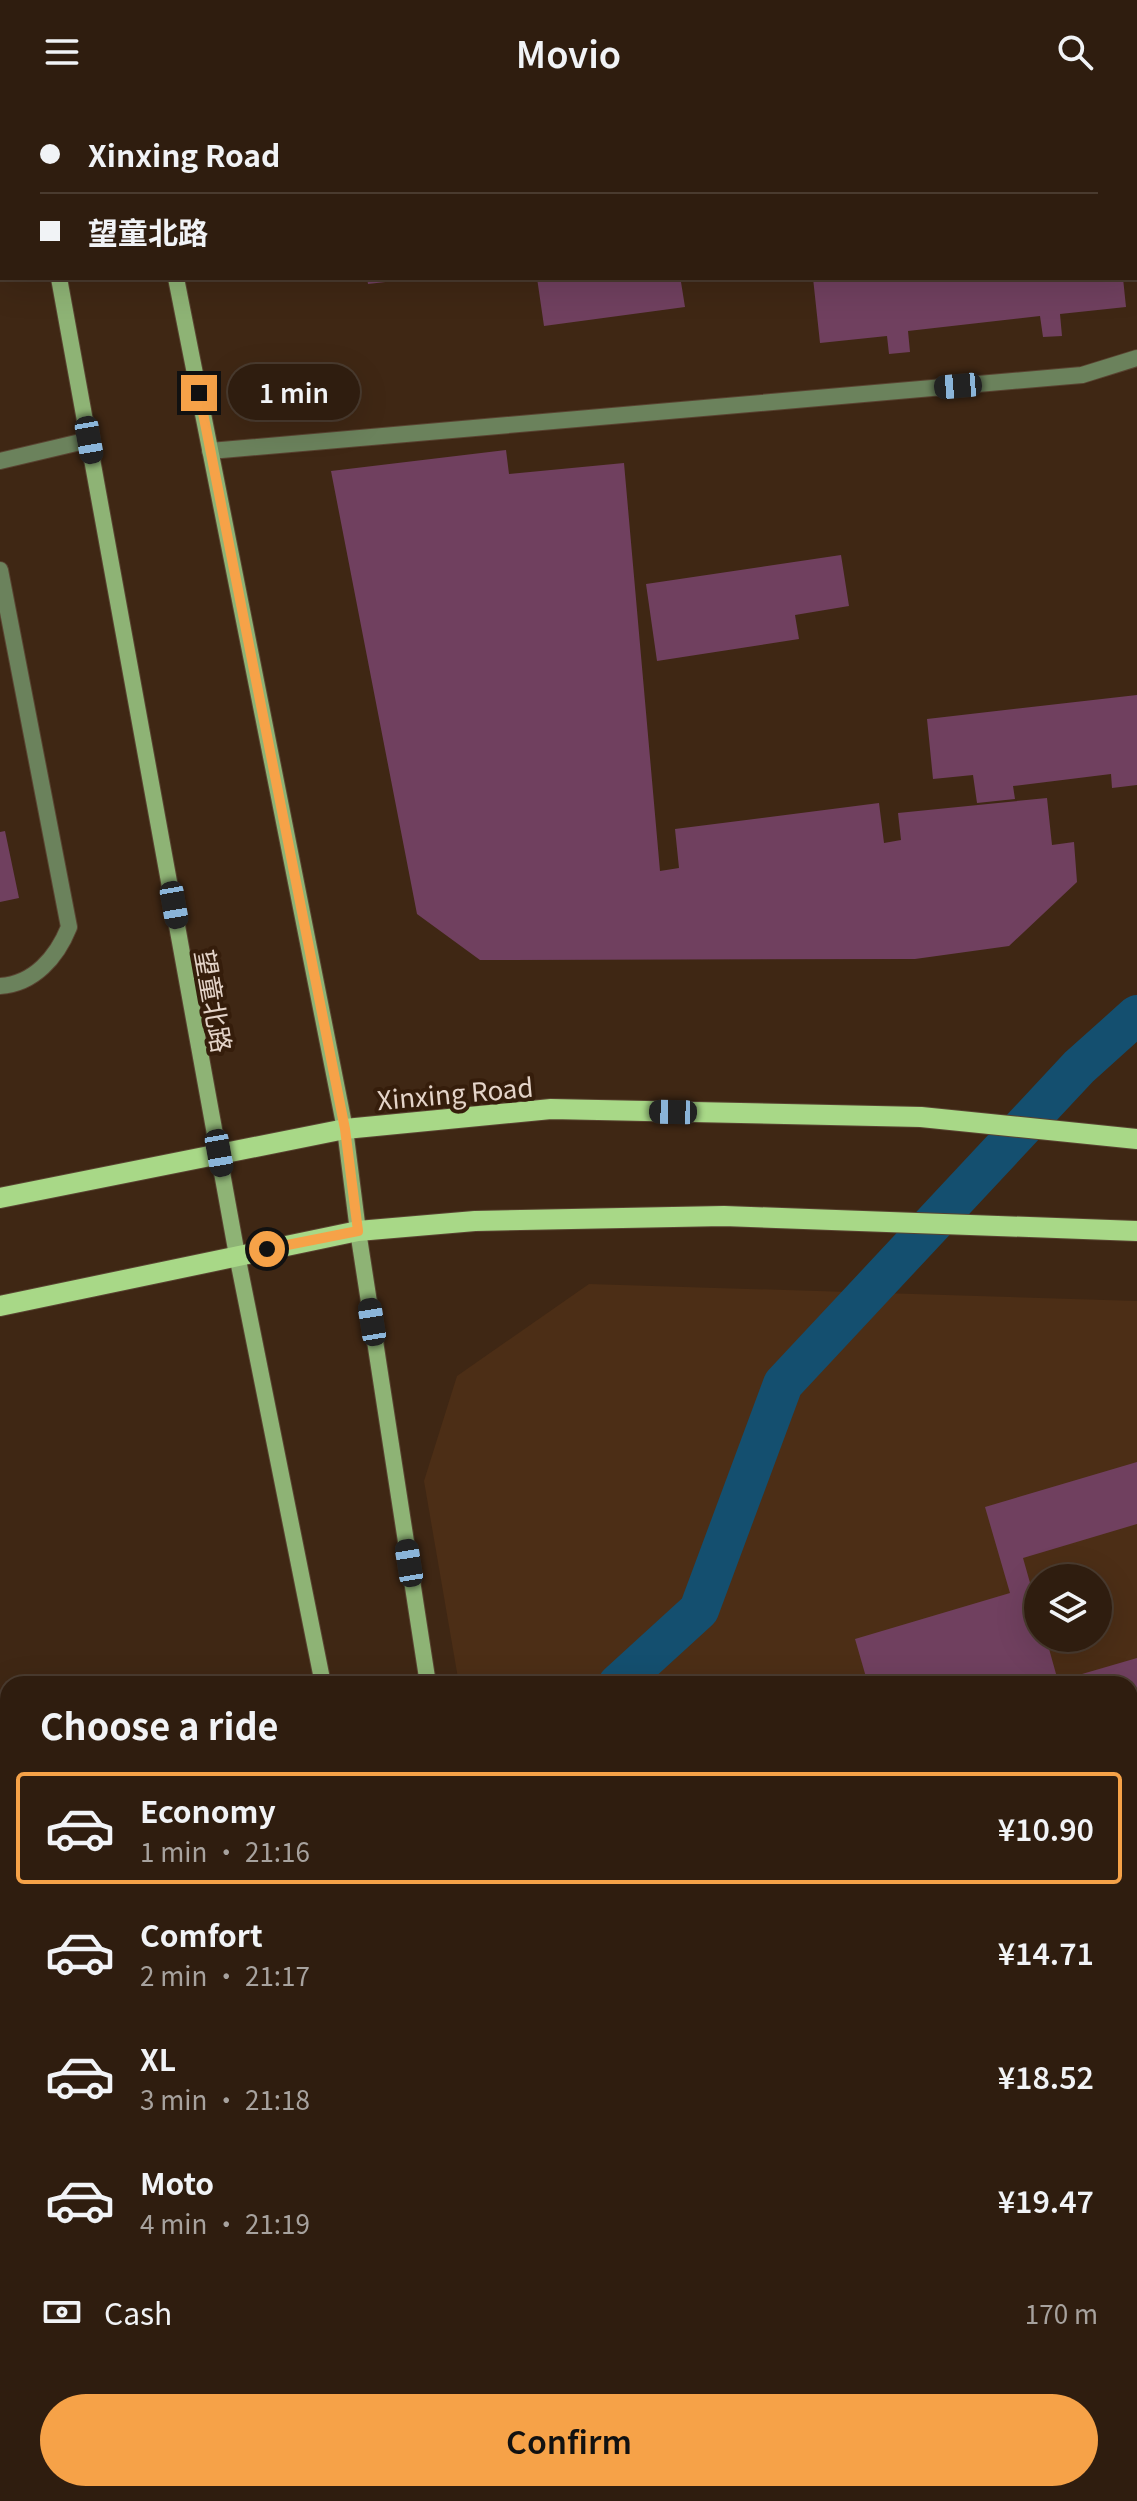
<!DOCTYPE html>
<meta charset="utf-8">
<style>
:root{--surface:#2f1d0f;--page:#372618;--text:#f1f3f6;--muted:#a7a29e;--line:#4a3b2f;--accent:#f6a248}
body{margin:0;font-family:Georgia,"Noto Sans SC",serif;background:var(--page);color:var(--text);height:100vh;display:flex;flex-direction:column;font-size:30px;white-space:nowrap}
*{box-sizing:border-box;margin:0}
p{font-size:26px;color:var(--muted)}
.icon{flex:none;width:44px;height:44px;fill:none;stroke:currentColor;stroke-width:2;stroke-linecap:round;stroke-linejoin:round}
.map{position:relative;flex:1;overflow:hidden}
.side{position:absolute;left:0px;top:1572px;width:1138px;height:826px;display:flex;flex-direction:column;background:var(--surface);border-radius:24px 24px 0 0;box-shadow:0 8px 32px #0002,0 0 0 2px var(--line)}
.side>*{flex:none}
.guide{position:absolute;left:0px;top:0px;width:1138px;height:176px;box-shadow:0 8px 32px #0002,0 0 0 2px var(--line);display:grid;align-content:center;height:176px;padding:0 40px;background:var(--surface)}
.tools{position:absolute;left:1024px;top:1460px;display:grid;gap:16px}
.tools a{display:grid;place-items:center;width:88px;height:88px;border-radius:50%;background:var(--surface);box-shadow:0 8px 32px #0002,0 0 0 2px var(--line);font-size:40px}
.end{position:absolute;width:36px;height:36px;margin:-18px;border:10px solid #f6a248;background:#111;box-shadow:0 0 0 4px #111}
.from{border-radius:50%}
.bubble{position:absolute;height:56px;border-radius:28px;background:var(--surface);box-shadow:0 8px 32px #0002,0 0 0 2px var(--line);font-size:26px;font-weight:600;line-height:56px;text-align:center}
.car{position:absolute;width:24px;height:48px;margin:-24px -12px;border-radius:10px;box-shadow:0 0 6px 2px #0007;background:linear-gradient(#222 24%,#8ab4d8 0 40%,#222 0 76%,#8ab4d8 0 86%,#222 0)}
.guide b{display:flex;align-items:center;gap:28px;height:76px;font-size:30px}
.guide b+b{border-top:2px solid var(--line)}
.guide i{width:20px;height:20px;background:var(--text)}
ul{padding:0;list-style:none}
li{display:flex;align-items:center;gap:24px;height:112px;margin:0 16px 12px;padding:0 24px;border:4px solid transparent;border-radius:8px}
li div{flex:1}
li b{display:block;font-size:30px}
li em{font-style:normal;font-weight:600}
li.current{border-color:var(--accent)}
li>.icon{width:72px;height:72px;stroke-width:1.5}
h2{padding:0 40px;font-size:36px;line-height:96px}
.pay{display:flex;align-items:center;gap:20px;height:88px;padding:0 40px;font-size:30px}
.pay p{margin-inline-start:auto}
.action{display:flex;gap:16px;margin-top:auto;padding:16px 40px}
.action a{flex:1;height:92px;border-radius:48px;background:var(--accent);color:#111;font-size:32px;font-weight:600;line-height:92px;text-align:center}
header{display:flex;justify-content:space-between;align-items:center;height:104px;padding:0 40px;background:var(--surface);font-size:36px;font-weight:600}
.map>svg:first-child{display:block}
.built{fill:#4c2e16;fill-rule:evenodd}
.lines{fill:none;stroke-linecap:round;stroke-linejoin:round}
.canal{stroke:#144f6f;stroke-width:40}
.building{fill:#70405f}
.service-casing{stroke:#594331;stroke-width:18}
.minor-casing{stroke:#594331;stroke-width:18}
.secondary-casing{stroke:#594331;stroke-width:18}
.primary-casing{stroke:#594331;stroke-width:22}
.path{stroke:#8f7b6c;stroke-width:5;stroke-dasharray:6 6;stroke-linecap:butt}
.service{stroke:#6b825c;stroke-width:16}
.minor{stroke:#6b825c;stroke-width:16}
.secondary{stroke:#8eb375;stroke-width:16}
.primary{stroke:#a8d887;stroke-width:20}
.route{stroke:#f6a248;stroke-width:10}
.labels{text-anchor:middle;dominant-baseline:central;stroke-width:8;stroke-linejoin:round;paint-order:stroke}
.street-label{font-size:26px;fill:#e4d4c9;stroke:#351d0b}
</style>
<header><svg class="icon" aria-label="menu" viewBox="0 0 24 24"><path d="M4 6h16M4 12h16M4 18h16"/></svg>Movio<svg class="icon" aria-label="search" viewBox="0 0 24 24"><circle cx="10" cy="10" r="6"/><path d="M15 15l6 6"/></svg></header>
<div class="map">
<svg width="1137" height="2397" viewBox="0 0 1137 2397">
<rect width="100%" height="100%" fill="#3f2714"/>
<path class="built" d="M589 1180 1137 1197V2397H668L660 2390H1130V1580H459L424 1377 457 1272ZM1038 1474H1098V1534H1038Z"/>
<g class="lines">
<path class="canal" d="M618 1580 699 1506 783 1280 1079 963 1137 911
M0 2337 8 2328"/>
</g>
<path class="building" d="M367 174H403V176L368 180Z
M537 174H697L698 176 681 178 685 203 544 222Z
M813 174H1123L1126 203 1060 210 1062 232 1043 233 1040 212 908 227 910 248 889 250 887 232 820 239Z
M506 346 509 370 624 359 660 767 679 764 675 725 879 699 884 739 901 736 898 709 1047 694 1052 741 1074 738 1077 778 1009 842 915 855 480 856 417 810 331 367Z
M841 451 849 502 795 511 799 535 657 557 646 480Z
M1137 591V681L1112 684 1111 670 1013 682 1015 695 977 699 973 671 933 675 927 615Z
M5 727 19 794 0 798V728Z
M1137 1358V1420L1023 1454 1038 1507V1534H1046L1058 1577 1137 1554V1616L1130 1618V1580H868L855 1535 1010 1489 985 1403Z
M1137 1769V1830L1130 1832V1771Z
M8 1990V2053L0 2047V2000Z
M1137 2052V2151H1136L1133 2139 1130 2140V2054Z
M1137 2283V2351L1130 2353V2285Z"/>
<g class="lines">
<g class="service-casing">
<path id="service" d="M0 357 89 336
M0 466 69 823C57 853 34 880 0 882"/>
</g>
<g class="minor-casing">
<path id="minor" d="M210 347 1082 271 1137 254"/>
</g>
<g class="secondary-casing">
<path id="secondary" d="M27 0 28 2
M141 0 142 2
M59 174 237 1151 323 1580
M176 174 345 1025 358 1127 428 1580
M479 2390 481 2397
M574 2390 575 2397"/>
</g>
<g class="primary-casing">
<path id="primary" d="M0 1094 345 1025 551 1005 921 1013 1137 1035
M0 1202 358 1127 475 1117 724 1112 1137 1127"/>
</g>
<path class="path" d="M0 2282 8 2285
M161 2390 165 2397"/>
<use href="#service" class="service"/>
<use href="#minor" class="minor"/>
<use href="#secondary" class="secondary"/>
<use href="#primary" class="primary"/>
</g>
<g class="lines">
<path class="route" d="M199 289 345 1025 358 1127 267 1145"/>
</g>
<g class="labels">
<g class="street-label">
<text transform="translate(215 897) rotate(80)">望童北路</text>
<text transform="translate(455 988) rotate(-5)">Xinxing Road</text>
</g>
</g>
</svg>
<div class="tools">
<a><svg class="icon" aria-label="layers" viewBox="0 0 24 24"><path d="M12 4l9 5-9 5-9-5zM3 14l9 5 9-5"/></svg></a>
</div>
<i class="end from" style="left:267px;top:1145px"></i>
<i class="end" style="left:199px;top:289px"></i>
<div class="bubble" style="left:228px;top:260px;width:132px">1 min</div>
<i class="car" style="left:958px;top:282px;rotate:265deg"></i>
<i class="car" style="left:89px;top:336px;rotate:170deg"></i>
<i class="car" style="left:174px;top:801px;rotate:170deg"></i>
<i class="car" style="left:673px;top:1008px;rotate:271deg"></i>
<i class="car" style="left:219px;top:1049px;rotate:170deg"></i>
<i class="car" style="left:372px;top:1218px;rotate:351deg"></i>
<i class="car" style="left:409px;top:1459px;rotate:351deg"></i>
<div class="guide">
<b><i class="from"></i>Xinxing Road</b>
<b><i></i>望童北路</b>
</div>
<section class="side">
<h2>Choose a ride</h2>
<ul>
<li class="current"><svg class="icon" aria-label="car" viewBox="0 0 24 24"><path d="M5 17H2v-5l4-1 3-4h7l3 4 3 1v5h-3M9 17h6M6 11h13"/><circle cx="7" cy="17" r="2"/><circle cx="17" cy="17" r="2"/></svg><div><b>Economy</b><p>1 min · 21:16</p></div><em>¥10.90</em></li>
<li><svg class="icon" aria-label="car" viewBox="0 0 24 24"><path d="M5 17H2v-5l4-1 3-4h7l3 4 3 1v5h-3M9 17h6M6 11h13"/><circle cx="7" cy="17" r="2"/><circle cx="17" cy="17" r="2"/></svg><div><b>Comfort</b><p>2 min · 21:17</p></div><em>¥14.71</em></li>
<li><svg class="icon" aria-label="car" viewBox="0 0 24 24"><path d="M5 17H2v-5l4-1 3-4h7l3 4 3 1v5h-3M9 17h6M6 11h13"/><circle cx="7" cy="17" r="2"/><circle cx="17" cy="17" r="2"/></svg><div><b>XL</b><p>3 min · 21:18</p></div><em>¥18.52</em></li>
<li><svg class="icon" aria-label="car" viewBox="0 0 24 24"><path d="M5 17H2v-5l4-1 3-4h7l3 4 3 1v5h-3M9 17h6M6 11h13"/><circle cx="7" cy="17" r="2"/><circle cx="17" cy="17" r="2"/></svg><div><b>Moto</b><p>4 min · 21:19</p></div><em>¥19.47</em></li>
</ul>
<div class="pay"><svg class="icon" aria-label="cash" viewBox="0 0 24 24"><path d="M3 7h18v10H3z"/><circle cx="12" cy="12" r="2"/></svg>Cash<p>170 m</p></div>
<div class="action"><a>Confirm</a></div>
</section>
</div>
